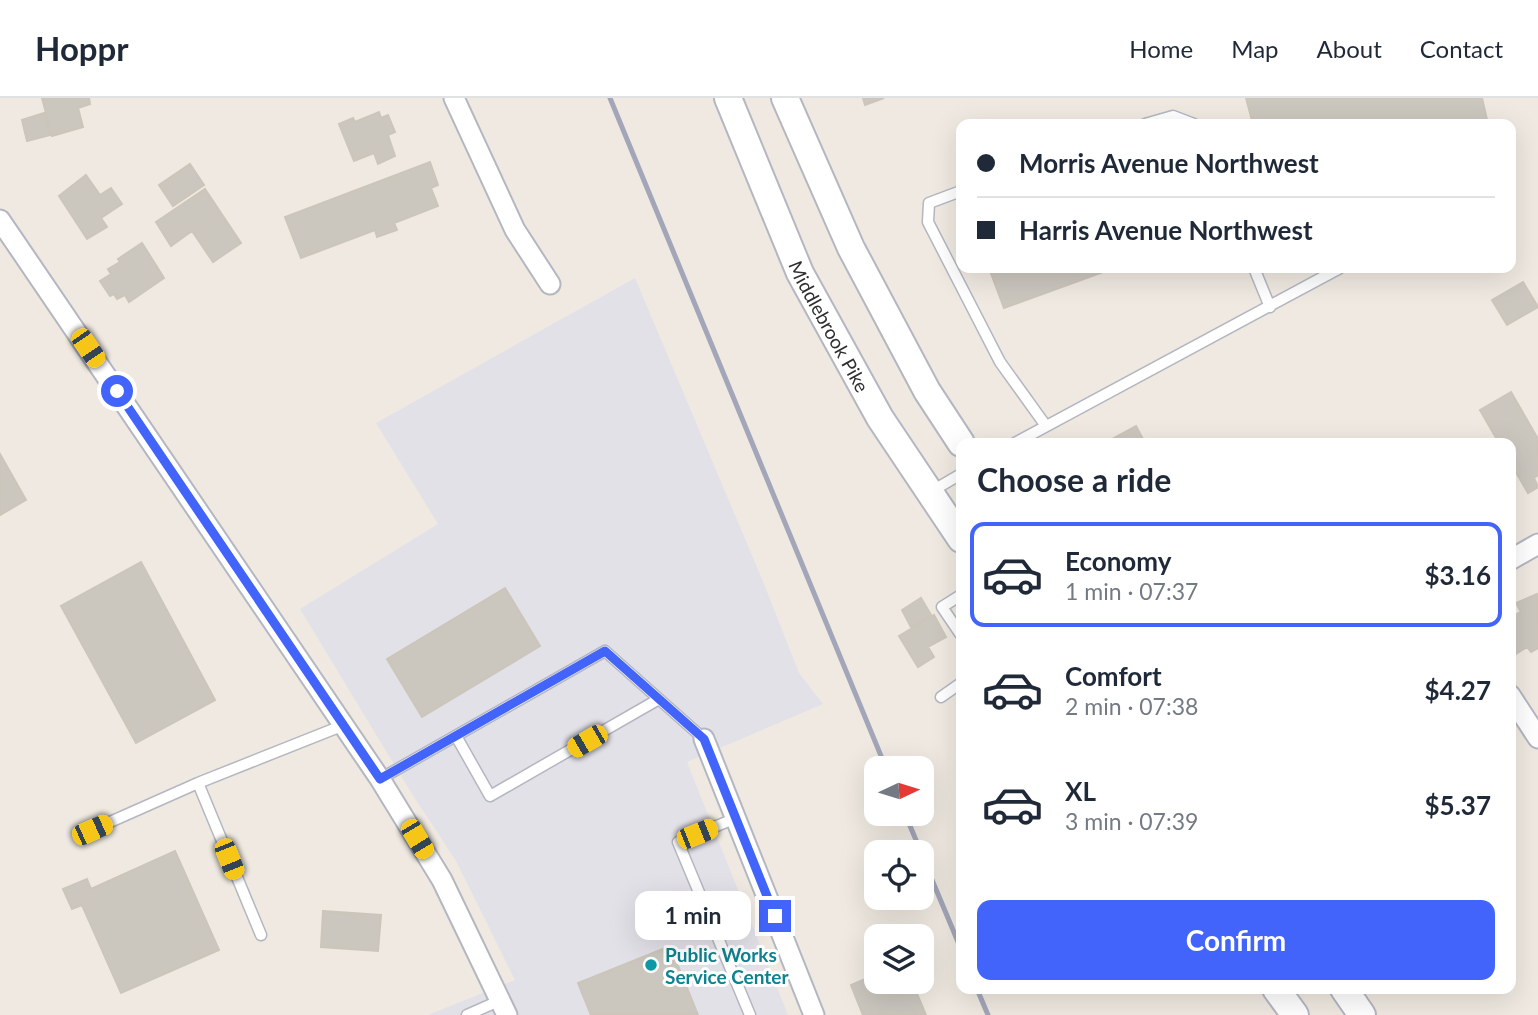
<!DOCTYPE html>
<meta charset="utf-8">
<style>
:root{--surface:#fff;--page:#f2f2f3;--text:#1f2937;--muted:#747a83;--line:#e0e1e3;--accent:#4264fb}
body{margin:0;font-family:Lato,sans-serif;background:var(--page);color:var(--text);height:100vh;display:flex;flex-direction:column;font-size:26px;white-space:nowrap}
*{box-sizing:border-box;margin:0}
p{font-size:23px;color:var(--muted)}
.icon{flex:none;width:38px;height:38px;fill:none;stroke:currentColor;stroke-width:2;stroke-linecap:round;stroke-linejoin:round}
.map{position:relative;flex:1;overflow:hidden}
.panel{position:absolute;left:956px;top:340px;width:560px;height:556px;display:flex;flex-direction:column;background:var(--surface);border-radius:14px;box-shadow:0 7px 28px #0002}
.panel>*{flex:none}
.guide{position:absolute;left:956px;top:21px;width:560px;height:154px;border-radius:14px;box-shadow:0 7px 28px #0002;display:grid;align-content:center;height:154px;padding:0 21px;background:var(--surface)}
.needle{width:46px;rotate:86deg}
.controls{position:absolute;left:864px;top:658px;display:grid;gap:14px}
.controls a{display:grid;place-items:center;width:70px;height:70px;border-radius:14px;background:var(--surface);box-shadow:0 7px 28px #0002;font-size:35px}
.end{position:absolute;width:32px;height:32px;margin:-16px;border:9px solid #4264fb;background:#fff;box-shadow:0 0 0 4px #fff}
.from{border-radius:50%}
.bubble{position:absolute;height:49px;border-radius:14px;background:var(--surface);box-shadow:0 7px 28px #0002;font-size:23px;font-weight:700;line-height:49px;text-align:center}
.car{position:absolute;width:21px;height:42px;margin:-21px -10px;border-radius:9px;box-shadow:0 0 5px 2px #0007;background:linear-gradient(#f5c518 24%,#345 0 40%,#f5c518 0 76%,#345 0 86%,#f5c518 0)}
.guide b{display:flex;align-items:center;gap:24px;height:66px;font-size:26px}
.guide b+b{border-top:2px solid var(--line)}
.guide i{width:18px;height:18px;background:var(--text)}
ul{padding:0;list-style:none}
li{display:flex;align-items:center;gap:21px;height:105px;margin:0 14px 10px;padding:0 7px;border:4px solid transparent;border-radius:14px}
li div{flex:1}
li b{display:block;font-size:26px}
li em{font-style:normal;font-weight:700}
li.current{border-color:var(--accent)}
li>.icon{width:63px;height:63px;stroke-width:1.5}
h2{padding:0 21px;font-size:32px;line-height:84px}
.cta{display:flex;gap:14px;margin-top:auto;padding:14px 21px}
.cta a{flex:1;height:80px;border-radius:14px;background:var(--accent);color:#fff;font-size:28px;font-weight:700;line-height:80px;text-align:center}
header{display:flex;align-items:center;gap:42px;box-sizing:border-box;height:98px;padding:0 35px;background:var(--surface);border-bottom:2px solid var(--line)}
header strong{font-size:33px}
nav{display:flex;gap:38px;margin-inline-start:auto;font-size:24px}
.map>svg:first-child{display:block}
.industrial{fill:#e3e1e8}
.building{fill:#cbc7bf;stroke:#cbc5ba;stroke-width:2}
.lines{fill:none;stroke-linecap:round;stroke-linejoin:round}
.service-casing{stroke:#b4b7c1;stroke-width:13}
.minor-casing{stroke:#b4b7c1;stroke-width:23}
.secondary-casing{stroke:#b4b7c1;stroke-width:30}
.service{stroke:#fff;stroke-width:10}
.minor{stroke:#fff;stroke-width:19}
.secondary{stroke:#fff;stroke-width:26}
.rail{stroke:#a3a6b8;stroke-width:5}
.route{stroke:#4264fb;stroke-width:9}
.culture-dot{fill:#0f9aa8;stroke:#fff;stroke-width:2.5}
.labels{text-anchor:middle;dominant-baseline:central;stroke-width:6;stroke-linejoin:round;paint-order:stroke}
.street-label{font-size:19px;fill:#2e2e2e;stroke:#fff}
.culture-label{font-size:19px;font-weight:bold;fill:#0d838f;stroke:#fff;text-anchor:start}
</style>
<header>
<strong>Hoppr</strong>
<nav><a>Home</a><a>Map</a><a>About</a><a>Contact</a></nav>
</header>
<div class="map">
<svg width="1538" height="917" viewBox="0 0 1538 917">
<rect width="100%" height="100%" fill="#efe9e1"/>
<path class="industrial" d="M635 180 762 481 799 575 823 606 687 664 788 917H428L515 882 456 763 412 696 300 511 438 426 376 325Z"/>
<path class="building" d="M42 0H89L90 6 78 10 83 29 52 38Z
M863 0H884L865 7Z
M1246 0H1482L1488 26H1253Z
M379 14 381 20 388 17 395 34 388 37 395 58 378 66 374 55 354 63 339 26 353 20 355 24Z
M44 15 50 37 27 43 22 22Z
M430 64 438 87 431 90 438 108 394 125 397 132 377 139 375 132 301 160 285 119Z
M190 66 204 87 173 108 159 87Z
M86 77 100 97 111 90 122 106 101 120 107 129 87 141 59 98Z
M205 91 241 145 213 164 192 133 171 148 156 124Z
M142 145 164 180 129 204 125 197 117 201 114 196 110 198 100 183 111 176 108 171 120 164 118 161Z
M989 170H1114L1004 210Z
M1523 184 1538 209 1507 227 1492 202Z
M1511 294 1538 341V377L1534 380 1538 389 1528 395 1510 364V345H1499L1480 312Z
M1136 328 1145 345H1105Z
M0 356 26 402 0 417Z
M141 464 215 602 136 645 61 508Z
M505 490 540 548 422 619 387 561Z
M1537 496 1538 550 1531 554 1527 549 1514 557 1510 550V526L1514 524 1511 519 1521 514 1516 505Z
M921 500 931 517 911 529 902 512Z
M934 517 946 539 928 549 934 559 918 569 899 538Z
M175 753 219 852 121 895 82 807 72 811 63 791 87 781 91 791Z
M323 813 381 817 378 853 321 849Z
M670 848 698 917H591L578 885Z
M877 876V884H912L926 917H863L851 887Z"/>
<g class="lines">
<g class="service-casing">
<path id="service" d="M1145 26 1173 18 1194 26
M961 93 929 105 928 124 1000 264 1046 328
M1254 170 1270 209
M1015 345 1340 170
M932 393 961 376
M961 497 942 509 961 537
M941 599 961 585
M456 638 490 698 659 601
M380 681 605 553 704 641
M198 685 261 837
M736 720 678 744 750 917
M92 732 198 685 344 627
M467 917 501 902"/>
</g>
<g class="minor-casing">
<path id="minor" d="M454 0 515 132 550 186
M0 122 380 681 442 782 507 917
M1510 462 1538 446
M1510 597 1538 640
M704 641 814 917"/>
</g>
<g class="secondary-casing">
<g id="secondary">
<path id="s1" d="M728 0 800 175 880 320 961 441"/>
<path d="M785 0 851 150 927 293 961 345"/>
<path d="M1276 891 1295 917"/>
<path d="M1344 891 1362 917"/>
</g>
</g>
<use href="#service" class="service"/>
<use href="#minor" class="minor"/>
<use href="#secondary" class="secondary"/>
<path class="rail" d="M610 0 886 670
M905 716 921 754
M922 758 961 851
M977 891 988 917"/>
</g>
<g class="lines">
<path class="route" d="M117 293 380 681 605 553 704 641 775 818"/>
</g>
<circle class="culture-dot" cx="651" cy="867" r="7"/>
<g class="labels">
<g class="street-label">
<text stroke="none"><textPath href="#s1" startOffset="250">Middlebrook Pike</textPath></text>
</g>
<g class="culture-label">
<text x="665" y="856">Public Works<tspan x="665" dy="22">Service Center</tspan></text>
</g>
</g>
</svg>
<div class="controls">
<a><svg class="needle" viewBox="-14 -14 28 28"><path d="M0-13l5 13h-10z" fill="#e53935"/><path d="M0 13l5-13h-10z" fill="#747a83"/></svg></a>
<a><svg class="icon" aria-label="locate" viewBox="0 0 24 24"><circle cx="12" cy="12" r="6"/><path d="M12 2v4M12 18v4M2 12h4M18 12h4"/></svg></a>
<a><svg class="icon" aria-label="layers" viewBox="0 0 24 24"><path d="M12 4l9 5-9 5-9-5zM3 14l9 5 9-5"/></svg></a>
</div>
<i class="end from" style="left:117px;top:293px"></i>
<i class="end" style="left:775px;top:818px"></i>
<div class="bubble" style="left:635px;top:793px;width:116px">1 min</div>
<i class="car" style="left:88px;top:250px;rotate:146deg"></i>
<i class="car" style="left:587px;top:643px;rotate:240deg"></i>
<i class="car" style="left:92px;top:732px;rotate:66deg"></i>
<i class="car" style="left:697px;top:736px;rotate:68deg"></i>
<i class="car" style="left:417px;top:741px;rotate:149deg"></i>
<i class="car" style="left:229px;top:761px;rotate:158deg"></i>
<div class="guide">
<b><i class="from"></i>Morris Avenue Northwest</b>
<b><i></i>Harris Avenue Northwest</b>
</div>
<section class="panel">
<h2>Choose a ride</h2>
<ul>
<li class="current"><svg class="icon" aria-label="car" viewBox="0 0 24 24"><path d="M5 17H2v-5l4-1 3-4h7l3 4 3 1v5h-3M9 17h6M6 11h13"/><circle cx="7" cy="17" r="2"/><circle cx="17" cy="17" r="2"/></svg><div><b>Economy</b><p>1 min · 07:37</p></div><em>$3.16</em></li>
<li><svg class="icon" aria-label="car" viewBox="0 0 24 24"><path d="M5 17H2v-5l4-1 3-4h7l3 4 3 1v5h-3M9 17h6M6 11h13"/><circle cx="7" cy="17" r="2"/><circle cx="17" cy="17" r="2"/></svg><div><b>Comfort</b><p>2 min · 07:38</p></div><em>$4.27</em></li>
<li><svg class="icon" aria-label="car" viewBox="0 0 24 24"><path d="M5 17H2v-5l4-1 3-4h7l3 4 3 1v5h-3M9 17h6M6 11h13"/><circle cx="7" cy="17" r="2"/><circle cx="17" cy="17" r="2"/></svg><div><b>XL</b><p>3 min · 07:39</p></div><em>$5.37</em></li>
</ul>
<div class="cta"><a>Confirm</a></div>
</section>
</div>
